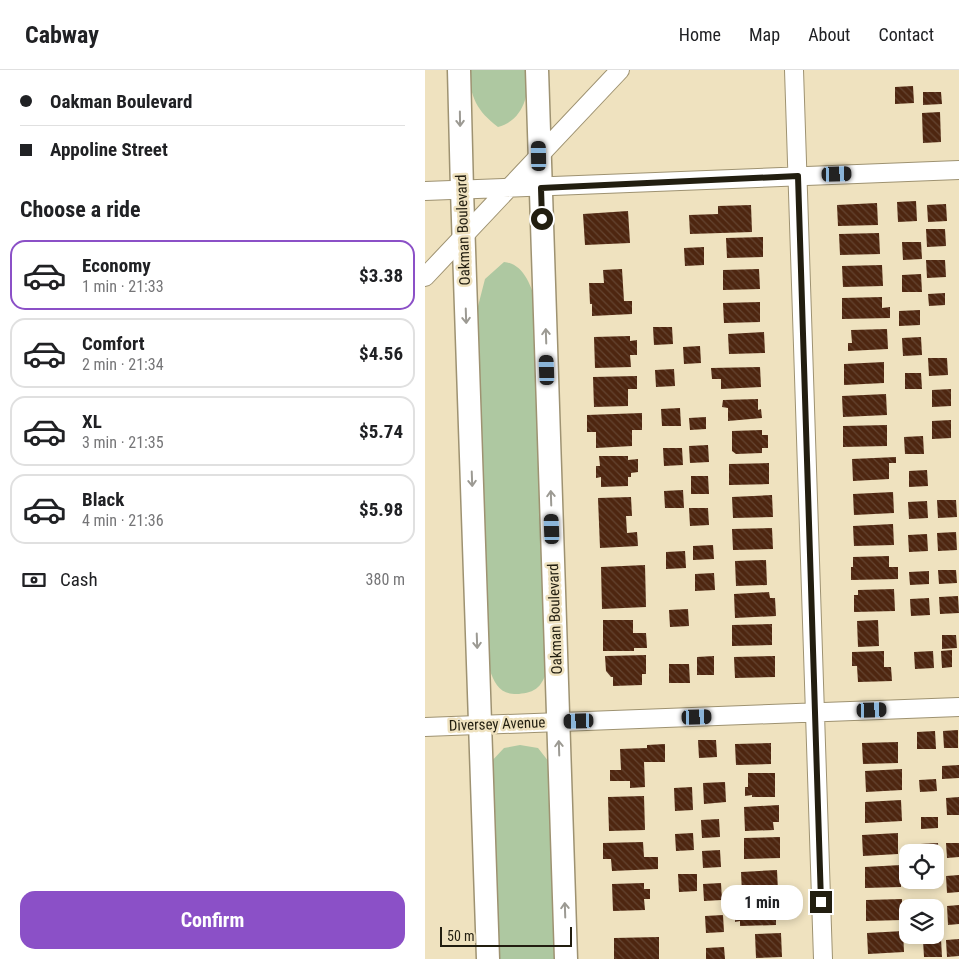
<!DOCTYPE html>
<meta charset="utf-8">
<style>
:root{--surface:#fff;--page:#f2f2f2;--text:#202124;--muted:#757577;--line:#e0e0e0;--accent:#8b50c7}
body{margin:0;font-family:"Roboto Condensed",sans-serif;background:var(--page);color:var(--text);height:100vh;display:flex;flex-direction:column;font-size:19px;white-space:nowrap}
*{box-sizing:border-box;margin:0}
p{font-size:16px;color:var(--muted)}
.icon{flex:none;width:28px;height:28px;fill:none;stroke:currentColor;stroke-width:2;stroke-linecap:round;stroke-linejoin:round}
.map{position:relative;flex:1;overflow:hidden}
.details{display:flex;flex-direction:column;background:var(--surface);width:425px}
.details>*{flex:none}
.hud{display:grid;align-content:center;height:110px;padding:0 20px;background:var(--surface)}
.buttons{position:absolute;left:474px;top:774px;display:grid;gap:10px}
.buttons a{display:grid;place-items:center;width:45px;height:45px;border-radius:10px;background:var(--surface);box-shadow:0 2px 8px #0003;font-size:25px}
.scale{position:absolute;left:15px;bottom:12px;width:132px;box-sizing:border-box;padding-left:5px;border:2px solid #221e10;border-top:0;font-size:14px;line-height:18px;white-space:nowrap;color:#221e10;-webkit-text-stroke:4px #efe2bf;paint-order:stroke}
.end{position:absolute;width:22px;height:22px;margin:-11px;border:6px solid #221e10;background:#fff;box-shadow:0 0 0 2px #fff}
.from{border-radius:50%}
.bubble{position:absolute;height:35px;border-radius:15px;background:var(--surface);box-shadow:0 2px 8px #0003;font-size:16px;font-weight:700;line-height:35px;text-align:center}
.car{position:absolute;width:15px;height:30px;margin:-15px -8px;border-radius:6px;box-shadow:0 0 4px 1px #0007;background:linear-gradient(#222 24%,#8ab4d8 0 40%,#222 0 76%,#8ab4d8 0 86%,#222 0)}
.hud b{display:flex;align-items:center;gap:18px;height:48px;font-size:19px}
.hud b+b{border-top:1px solid var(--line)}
.hud i{width:12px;height:12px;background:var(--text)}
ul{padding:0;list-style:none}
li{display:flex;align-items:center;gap:15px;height:70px;margin:0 10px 8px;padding:0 10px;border:2px solid var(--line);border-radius:15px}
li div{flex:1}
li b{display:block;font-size:19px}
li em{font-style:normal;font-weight:700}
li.selected{border-color:var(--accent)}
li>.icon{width:45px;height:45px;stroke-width:1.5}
h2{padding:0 20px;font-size:22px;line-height:60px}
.pay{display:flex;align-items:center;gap:12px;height:55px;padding:0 20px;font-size:19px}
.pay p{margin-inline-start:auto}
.primary-button{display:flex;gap:10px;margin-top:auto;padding:10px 20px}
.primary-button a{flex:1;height:58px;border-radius:15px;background:var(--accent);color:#fff;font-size:20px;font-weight:700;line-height:58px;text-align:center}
header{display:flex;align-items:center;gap:30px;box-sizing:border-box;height:70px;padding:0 25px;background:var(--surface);border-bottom:1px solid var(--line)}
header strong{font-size:24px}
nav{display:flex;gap:28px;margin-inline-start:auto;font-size:18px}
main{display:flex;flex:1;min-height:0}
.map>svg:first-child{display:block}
.grass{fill:#aec8a1}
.building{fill:url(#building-back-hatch)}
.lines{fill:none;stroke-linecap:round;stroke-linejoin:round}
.minor-casing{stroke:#9e9271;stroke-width:20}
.tertiary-casing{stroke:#9e9271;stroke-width:25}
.minor{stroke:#fff;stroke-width:18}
.tertiary{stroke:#fff;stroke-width:22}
.oneway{stroke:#9c9a93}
.route{stroke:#221e10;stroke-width:6}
.labels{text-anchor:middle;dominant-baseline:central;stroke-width:5;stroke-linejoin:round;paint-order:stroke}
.street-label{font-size:15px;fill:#221e10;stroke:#efe2bf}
</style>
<header>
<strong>Cabway</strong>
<nav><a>Home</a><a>Map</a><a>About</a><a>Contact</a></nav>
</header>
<main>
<section class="details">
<div class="hud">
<b><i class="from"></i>Oakman Boulevard</b>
<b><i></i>Appoline Street</b>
</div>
<h2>Choose a ride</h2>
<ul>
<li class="selected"><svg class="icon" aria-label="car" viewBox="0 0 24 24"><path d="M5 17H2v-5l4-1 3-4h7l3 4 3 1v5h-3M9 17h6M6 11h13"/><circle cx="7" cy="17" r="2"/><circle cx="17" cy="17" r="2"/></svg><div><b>Economy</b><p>1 min · 21:33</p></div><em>$3.38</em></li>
<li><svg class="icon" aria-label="car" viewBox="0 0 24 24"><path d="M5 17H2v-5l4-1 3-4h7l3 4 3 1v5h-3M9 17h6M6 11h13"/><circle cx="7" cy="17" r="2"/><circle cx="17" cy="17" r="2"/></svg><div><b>Comfort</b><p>2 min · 21:34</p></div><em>$4.56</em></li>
<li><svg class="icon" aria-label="car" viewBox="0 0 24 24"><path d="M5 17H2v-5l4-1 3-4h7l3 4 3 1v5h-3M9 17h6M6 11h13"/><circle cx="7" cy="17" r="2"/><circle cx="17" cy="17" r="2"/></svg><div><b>XL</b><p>3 min · 21:35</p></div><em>$5.74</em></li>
<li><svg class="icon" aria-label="car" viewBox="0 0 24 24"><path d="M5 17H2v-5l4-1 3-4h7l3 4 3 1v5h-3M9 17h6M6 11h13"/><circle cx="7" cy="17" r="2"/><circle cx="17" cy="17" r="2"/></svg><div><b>Black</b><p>4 min · 21:36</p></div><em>$5.98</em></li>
</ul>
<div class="pay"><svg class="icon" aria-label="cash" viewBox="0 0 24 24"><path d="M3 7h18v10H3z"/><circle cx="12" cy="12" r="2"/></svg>Cash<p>380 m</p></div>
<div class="primary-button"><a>Confirm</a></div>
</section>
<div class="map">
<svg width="534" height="889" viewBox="0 0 534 889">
<defs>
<pattern id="building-back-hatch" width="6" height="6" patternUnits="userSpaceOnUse" patternTransform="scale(1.25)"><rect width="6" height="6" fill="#4e2610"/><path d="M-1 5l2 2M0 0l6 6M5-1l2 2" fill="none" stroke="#644431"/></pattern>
</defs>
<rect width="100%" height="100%" fill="#efe2bf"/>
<path class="grass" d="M44 0H104C104 24 99 50 73 57 52 41 45 27 44 0Z
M79 192C98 193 107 217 111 233L122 603C119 607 117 614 113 617 108 622 101 623 94 624 75 625 70 615 64 598L51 244 60 209Z
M95 675 113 678 124 692 134 889H72L64 694 79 678Z"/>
<path class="building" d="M488 16 489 33 470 34V17Z
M498 22H516L517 34 498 35Z
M515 42 516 72 498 73 497 43Z
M491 131 492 151 473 152 472 132Z
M452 133 453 155 413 156 412 135Z
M521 134 522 151 503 152 502 135Z
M326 135 327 162 265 164 264 145 293 144V136Z
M203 141 205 173 160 175 158 144Z
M501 159H520L521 176 502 177Z
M454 163 455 184 415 185 414 164Z
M338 167V187L302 188 301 168Z
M477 172H496L497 189 478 190Z
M279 177V195L260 196 259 178Z
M501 190H520L521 207 502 208Z
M457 195 458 216 418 217 417 196Z
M197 199 199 231H207V244L167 246V234H165L164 213H179L178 200Z
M334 199 335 219 298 220V200Z
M496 204 497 222H477V205Z
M520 223V235L504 236 503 224Z
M457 227V238L465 237V248L417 249V228Z
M335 232V252L299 253 298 233Z
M495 240V255L474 256V241Z
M228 257H247L248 274 229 275Z
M462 259 463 279 423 281V273H427L426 260Z
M339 262 340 283 304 284 303 264Z
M205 266V271L212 270V285H205L206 297 170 298 169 267Z
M496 267 497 285 478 286 477 268Z
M275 276 276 293 259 294 258 277Z
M503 288H522L523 305 504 306Z
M459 292V313L419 315V294Z
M335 297 336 317 296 319V309H287L286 298Z
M249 299 250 316 231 317 230 300Z
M480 303H496L497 319H480Z
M212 306V319H203V336L169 337 168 307Z
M526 319V336L507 337V320Z
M461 324 462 345 418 347 417 326Z
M333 329V340L336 339 337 348 303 351V338L297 337 298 330Z
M255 338 256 356H237L236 339Z
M217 343V360H207V376L171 378V362H162V345Z
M281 347V359L265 360 264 348Z
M526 350V368L507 369V351Z
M462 355V376L418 377V356Z
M337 360V365H343V378H337V383L311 384 307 381V361Z
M498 366 499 384H480L479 367Z
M283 375 284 392 265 393 264 376Z
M238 378H257L258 395 239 396Z
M174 386H203V390L213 389V402L206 403V407H203V416L176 417V407L171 408V396H175Z
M471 387V393H464V409L428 411 427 389Z
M344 393V414L304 415V394Z
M502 400 503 416 484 417V401Z
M266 406H283L284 424H266Z
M258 420 259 438H240L239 421Z
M468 422 469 443 429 445 428 424Z
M347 425 348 447 308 448 307 427Z
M206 427 207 446H201L202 463 212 462 213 476 175 478 173 428Z
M512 430H531L532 447 513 448Z
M502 431 503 448 484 449 483 432Z
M264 438H283L284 455 265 456Z
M468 454 469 475 429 476 428 456Z
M347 458 348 479 308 480 307 459Z
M531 462 532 480 513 481 512 463Z
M502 464 503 481 484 482 483 465Z
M288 475 289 489 268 490V476Z
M260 481 261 498 241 499V482Z
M464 486V497H473V509L426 510V497H428V487Z
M341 490 342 515 311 516 310 491Z
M220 495 221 537 177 539 176 497Z
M513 500H531L532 513 514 514Z
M504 501V514L485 515 484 502Z
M289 503 290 520 270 521V504Z
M469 519 470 541 429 542V525H433V520Z
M344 522 345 528H350L351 546 310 548 309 524Z
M533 526 534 543 515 544 514 527Z
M504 528 505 545 486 546 485 529Z
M263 539 264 556 245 557 244 540Z
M178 550H208V563H221L222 578H209V581H178Z
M453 550 454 576 433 577 432 551Z
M347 554V575L307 576V555Z
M517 565H531L532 578 517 579Z
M527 580V597L517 598 516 581Z
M459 581V597H466L467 611 433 612 432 596H427V582Z
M508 581 509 598 490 599 489 582Z
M221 585V604H217V615L188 616V607H186L181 601 180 586Z
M289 586V605H272V587Z
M350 586V607L310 608 309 587Z
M244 594H264L265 613H244Z
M533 660V678H519L518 661Z
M510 661 511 679H492V662Z
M273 670H291L292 687 274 688Z
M473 672V693L438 694 437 673Z
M346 673V694L311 695 310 674Z
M240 674V692H219L220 717 205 718V711H185V700H196L195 679 222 678V675Z
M534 695V708L517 709V696Z
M477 699V720L441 722 440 701Z
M323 703H350V727H327V725L320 726V717H323Z
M511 709 512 721 495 722 494 710Z
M300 712 301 732 279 734 278 713Z
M267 717 268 740 250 741 249 718Z
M219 726 220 760 184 761 183 727Z
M534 727V745H522L521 728Z
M476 730 477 751 440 753V732Z
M354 735V752H348L349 760 320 761 319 737Z
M496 747H513V758L496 759Z
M294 749 295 767 277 768 276 750Z
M268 763 269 780 251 781 250 764Z
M473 763V784L438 786 437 765Z
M355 767V788L319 789V768Z
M218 772 219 787H233V799L187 801 186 789H178V773Z
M513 773 514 790 510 791V782H496L495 774Z
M521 773H534V787L522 788Z
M295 780 296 797 278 798 277 781Z
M476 795V817L440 818V797Z
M352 800 353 821 317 823 316 802Z
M253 804H272V821L254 822Z
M534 805V822L522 823 521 806Z
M219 813V819H225V829H219L220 840 188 841 187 814Z
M296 813 297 830 279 831 278 814Z
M477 829V850L441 851V830Z
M353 833 354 844H351V855L315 856V851L310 852V840H315V835Z
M534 835V854L523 855 522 836Z
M510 837H515L516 855H510Z
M298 845 299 862 281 863 280 846Z
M478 861 479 882 443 884 442 863Z
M356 863 357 887 331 888 330 864Z
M234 867V889H189V868Z
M516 869 517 887H499L498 870Z
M534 869V886L522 887 521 870Z
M299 877 300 889H281V878Z"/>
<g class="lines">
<g class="minor-casing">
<path id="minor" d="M369 0 398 889
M0 121 534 100
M0 207 195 0
M0 657 534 637"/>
</g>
<g class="tertiary-casing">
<path id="tertiary" d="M34 0 37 120 63 889
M112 0 141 889"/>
</g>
<use href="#minor" class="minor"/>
<use href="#tertiary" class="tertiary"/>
</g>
<defs><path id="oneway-shaft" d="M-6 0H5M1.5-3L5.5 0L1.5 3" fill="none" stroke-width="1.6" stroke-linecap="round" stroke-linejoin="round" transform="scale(1.25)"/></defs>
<g class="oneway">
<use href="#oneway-shaft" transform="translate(35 49) rotate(89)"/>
<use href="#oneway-shaft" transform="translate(41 246) rotate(88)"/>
<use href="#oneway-shaft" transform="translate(121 266) rotate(-92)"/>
<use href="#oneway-shaft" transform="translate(47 409) rotate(88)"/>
<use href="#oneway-shaft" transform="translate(126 428) rotate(-92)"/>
<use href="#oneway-shaft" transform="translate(52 571) rotate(88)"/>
<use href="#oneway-shaft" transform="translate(134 678) rotate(-92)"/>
<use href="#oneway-shaft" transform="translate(140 840) rotate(-92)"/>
</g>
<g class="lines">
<path class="route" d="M117 149 116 118 373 106 396 832"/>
</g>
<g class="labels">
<g class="street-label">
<text transform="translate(38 160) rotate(-92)">Oakman Boulevard</text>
<text transform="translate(130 549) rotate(-92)">Oakman Boulevard</text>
<text transform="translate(72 654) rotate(-2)">Diversey Avenue</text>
</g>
</g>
</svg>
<div class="buttons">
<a><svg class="icon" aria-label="locate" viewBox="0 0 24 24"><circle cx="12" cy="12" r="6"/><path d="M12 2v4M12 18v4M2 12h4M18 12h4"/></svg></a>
<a><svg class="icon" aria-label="layers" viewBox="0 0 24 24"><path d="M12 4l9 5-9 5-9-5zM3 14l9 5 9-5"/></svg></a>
</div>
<div class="scale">50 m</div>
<i class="end from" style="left:117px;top:149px"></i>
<i class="end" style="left:396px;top:832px"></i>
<div class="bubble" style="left:296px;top:815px;width:82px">1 min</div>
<i class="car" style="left:114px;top:86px;rotate:359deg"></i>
<i class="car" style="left:412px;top:104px;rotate:88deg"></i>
<i class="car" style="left:122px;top:300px;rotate:358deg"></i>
<i class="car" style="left:127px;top:459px;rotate:358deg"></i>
<i class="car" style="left:447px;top:640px;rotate:88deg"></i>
<i class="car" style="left:272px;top:647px;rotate:88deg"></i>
<i class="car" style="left:154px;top:651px;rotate:268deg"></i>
</div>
</main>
